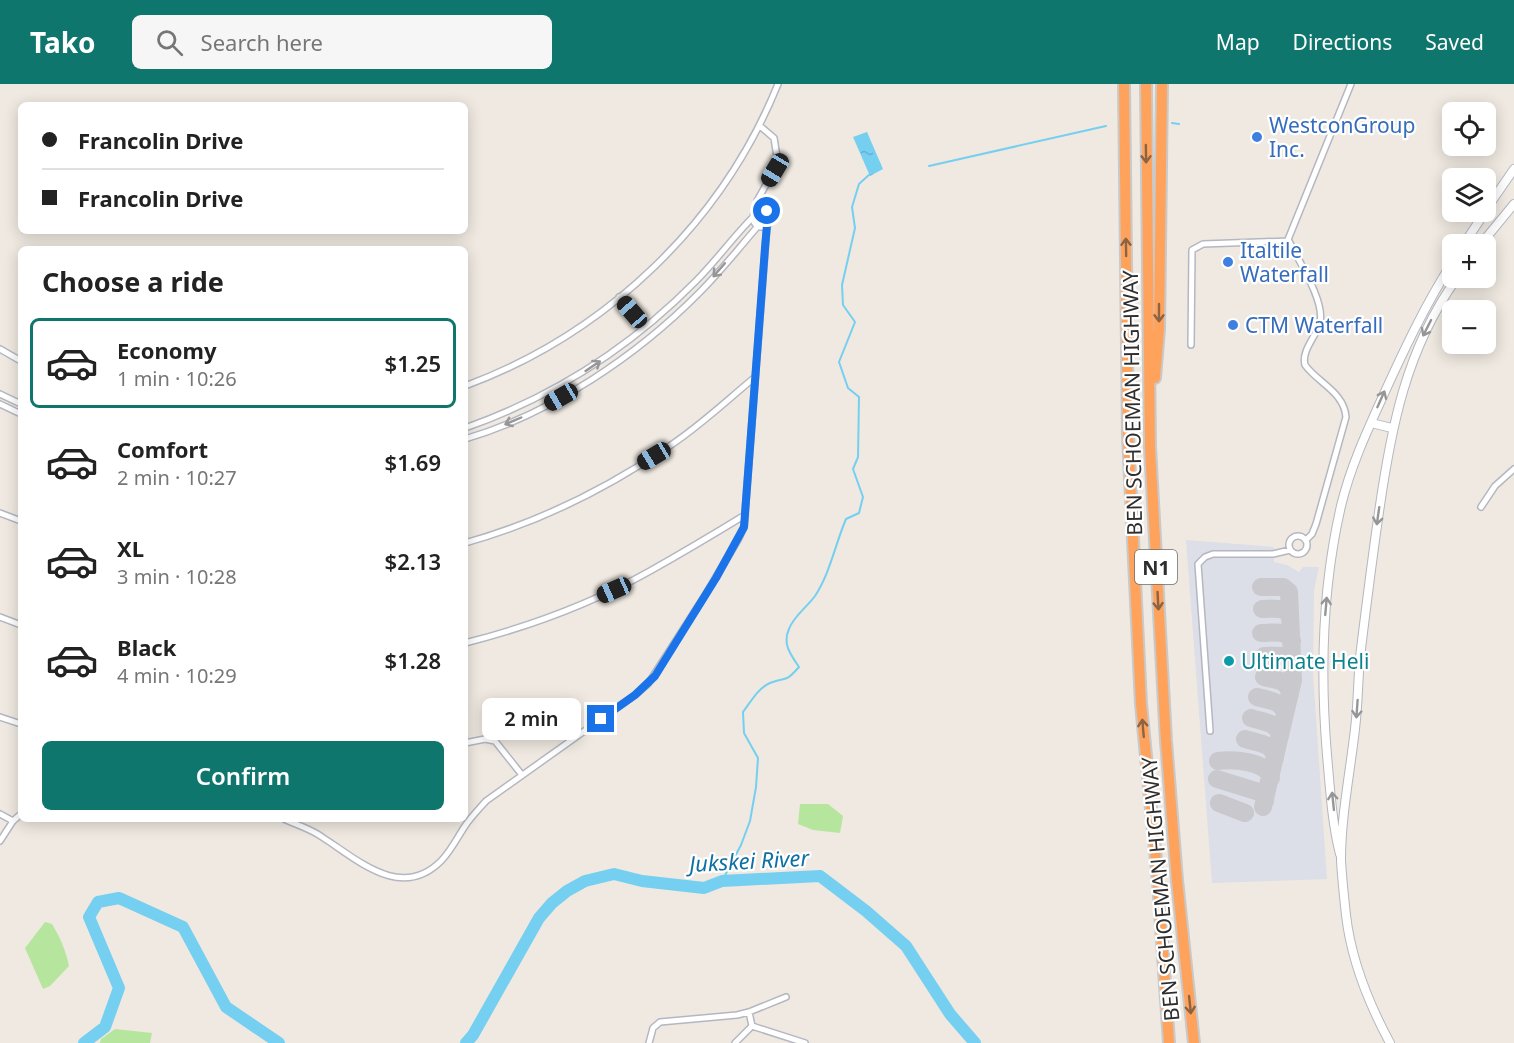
<!DOCTYPE html>
<meta charset="utf-8">
<style>
:root{--surface:#fff;--page:#f6f6f6;--text:#222;--muted:#767676;--line:#e0e0e0;--accent:#0f766e}
body{margin:0;font-family:"Noto Sans",sans-serif;background:var(--page);color:var(--text);height:100vh;display:flex;flex-direction:column;font-size:22px;white-space:nowrap}
*{box-sizing:border-box;margin:0}
p{font-size:20px;color:var(--muted)}
.icon{flex:none;width:33px;height:33px;fill:none;stroke:currentColor;stroke-width:2;stroke-linecap:round;stroke-linejoin:round}
.map{position:relative;flex:1;overflow:hidden}
.side{position:absolute;left:18px;top:162px;width:450px;height:576px;display:flex;flex-direction:column;background:var(--surface);border-radius:9px;box-shadow:0 3px 15px #0003}
.side>*{flex:none}
.top-card{position:absolute;left:18px;top:18px;width:450px;height:132px;border-radius:9px;box-shadow:0 3px 15px #0003;display:grid;align-content:center;height:132px;padding:0 24px;background:var(--surface)}
.buttons{position:absolute;left:1442px;top:18px;display:grid;gap:12px}
.buttons a{display:grid;place-items:center;width:54px;height:54px;border-radius:9px;background:var(--surface);box-shadow:0 3px 15px #0003;font-size:30px}
.end{position:absolute;width:27px;height:27px;margin:-14px;border:8px solid #1a73e8;background:#fff;box-shadow:0 0 0 3px #fff}
.from{border-radius:50%}
.bubble{position:absolute;height:42px;border-radius:9px;background:var(--surface);box-shadow:0 3px 15px #0003;font-size:20px;font-weight:600;line-height:42px;text-align:center}
.car{position:absolute;width:18px;height:36px;margin:-18px -9px;border-radius:8px;box-shadow:0 0 4px 2px #0007;background:linear-gradient(#222 24%,#8ab4d8 0 40%,#222 0 76%,#8ab4d8 0 86%,#222 0)}
.top-card b{display:flex;align-items:center;gap:21px;height:57px;font-size:22px}
.top-card b+b{border-top:2px solid var(--line)}
.top-card i{width:15px;height:15px;background:var(--text)}
ul{padding:0;list-style:none}
li{display:flex;align-items:center;gap:18px;height:90px;margin:0 12px 9px;padding:0 12px;border:3px solid transparent;border-radius:9px}
li div{flex:1}
li b{display:block;font-size:22px}
li em{font-style:normal;font-weight:600}
li.selected{border-color:var(--accent)}
li>.icon{width:54px;height:54px;stroke-width:1.5}
h2{padding:0 24px;font-size:27px;line-height:72px}
.action{display:flex;gap:12px;margin-top:auto;padding:12px 24px}
.action a{flex:1;height:69px;border-radius:9px;background:var(--accent);color:#fff;font-size:24px;font-weight:600;line-height:69px;text-align:center}
header{display:flex;align-items:center;gap:36px;box-sizing:border-box;height:84px;padding:0 30px;background:var(--accent);color:#fff}
header strong{font-size:28px}
nav{display:flex;gap:33px;margin-inline-start:auto;font-size:21px}
.search{width:420px;height:54px;background:var(--page);display:flex;align-items:center;gap:15px;box-sizing:border-box;padding:0 21px;border-radius:9px;color:var(--muted);font-size:22px}
.map>svg:first-child{display:block}
.airport{fill:#dcdee8}
.park{fill:#b6e59e}
.water{fill:url(#water-ripples)}
.lines{fill:none;stroke-linecap:round;stroke-linejoin:round}
.stream{stroke:#75cff0;stroke-width:2}
.river{stroke:#75cff0;stroke-width:12}
.taxiway{stroke:#c9c8cc;stroke-width:18}
.street-casing{stroke:#b4b7c1;stroke-width:8}
.secondary-casing{stroke:#b4b7c1;stroke-width:10}
.highway-casing{stroke:#c9c9c9;stroke-width:14}
.street{stroke:#fff;stroke-width:5}
.secondary{stroke:#fff;stroke-width:8}
.highway{stroke:#ffa35c;stroke-width:10}
.oneway{stroke:#8c6343}
.oneway2{stroke:#969696}
.route{stroke:#1a73e8;stroke-width:8}
.shop-dot{fill:#3f7fe0;stroke:#fff;stroke-width:2}
.culture-dot{fill:#0f9aa8;stroke:#fff;stroke-width:2}
.labels{text-anchor:middle;dominant-baseline:central;stroke-width:4.5;stroke-linejoin:round;paint-order:stroke}
.shield{fill:#fff;stroke:#6d6d6d;stroke-width:1.5}
.shield-label{font-size:20px;font-weight:bold;fill:#2e2e2e}
.shop-label{font-size:21px;fill:#366cbe;stroke:#fff;text-anchor:start}
.street-label{font-size:21px;fill:#2e2e2e;stroke:#fff}
.culture-label{font-size:21px;fill:#0d838f;stroke:#fff;text-anchor:start}
.water-label{font-size:22px;font-style:italic;fill:#0d6fa3;stroke:#fff}
</style>
<header>
<strong>Tako</strong>
<div class="search"><svg class="icon" aria-label="search" viewBox="0 0 24 24"><circle cx="10" cy="10" r="6"/><path d="M15 15l6 6"/></svg>Search here</div>
<nav><a>Map</a><a>Directions</a><a>Saved</a></nav>
</header>
<div class="map">
<svg width="1514" height="959" viewBox="0 0 1514 959">
<defs>
<pattern id="water-ripples" width="26" height="14" patternUnits="userSpaceOnUse" patternTransform="scale(1.5)"><rect width="26" height="14" fill="#75cff0"/><path d="M2 4q2-2 4 0t4 0M15 11q2-2 4 0t4 0" fill="none" stroke="#66b2ce"/></pattern>
</defs>
<rect width="100%" height="100%" fill="#efe9e1"/>
<path class="airport" d="M1186 456 1274 463V478L1287 481 1299 488 1303 483H1319L1314 506 1313 590 1327 795 1212 799Z"/>
<path class="park" d="M800 720H828L843 732 840 749 813 746 798 740Z
M45 838 52 840C60 853 66 867 69 882L50 902 43 905 25 864Z
M115 945 152 949 150 959H100L101 955Z"/>
<path class="water" d="M867 48 883 85 870 92 853 53Z"/>
<g class="lines">
<path class="stream" d="M1172 39 1179 40
M929 82 1106 42
M722 797 741 761 750 737 756 703 758 674 744 649 743 628C750 619 758 604 770 599 787 592 784 600 799 583 791 571 782 560 789 545 793 533 807 523 815 512 830 489 835 461 846 435L859 429 863 413 853 385 858 373 859 313 848 304 839 278 855 238 843 221 842 201 855 144 852 123 859 100 871 89"/>
<path class="river" d="M84 959 105 943 119 904 89 833 98 818 119 814 183 843 226 923 279 959
M466 959 473 951 539 834 552 819 567 807 585 797 614 790 642 797 704 804 722 797 820 792 866 827 906 862 950 930 975 959"/>
<path class="taxiway" d="M1261 503H1283L1289 508 1293 596 1263 723
M1262 525C1273 525 1286 522 1290 533
M1261 549C1273 549 1286 545 1292 557
M1264 572C1276 572 1289 569 1293 582
M1264 593C1275 596 1289 596 1290 610
M1257 613C1268 616 1283 617 1285 630
M1251 634C1263 638 1278 638 1280 652
M1245 655C1257 659 1274 659 1275 674
M1218 677C1233 675 1267 677 1271 694
M1217 695 1259 708 1263 711 1265 717
M1219 719 1245 729"/>
<g class="street-casing">
<path id="street" d="M753 134a9 9 0 1 1 18 0a9 9 0 1 1-18 0Z
M759 126 757 117 778 79 774 54 760 42
M1289 157C1298 176 1325 217 1320 238 1317 252 1301 266 1305 281 1318 299 1344 308 1346 333L1316 440 1312 450 1306 456
M1285 163 1351 0
M619 213 645 243
M1191 261 1192 166 1203 160 1289 157
M0 265 21 277
M465 302C606 250 722 139 778 0
M0 310 21 320
M0 320 21 330
M465 344C553 313 630 264 696 197 716 177 733 153 754 132
M465 355C551 330 638 271 700 208 721 187 739 164 758 142
M1481 423 1495 402 1514 385
M0 429 21 437
M1289 461a9 9 0 1 1 18 0a9 9 0 1 1-18 0Z
M465 459C537 439 606 405 668 363 699 343 726 317 754 294
M0 533 21 541
M465 559C528 543 593 519 650 487 682 469 714 450 745 431
M0 633 21 640
M1210 647 1198 480 1205 473 1213 470H1273L1290 466
M465 659 485 655 495 657 522 691
M0 730 13 737
M284 735C297 741 311 745 322 753 358 776 401 817 441 777 451 767 457 754 465 742 471 733 479 725 486 717L635 611 648 600 704 513 738 456 744 443 767 141
M0 757 13 737 21 730
M752 942 805 959
M649 959 653 944 660 938 737 931 749 928 786 913
M735 959 752 942 749 928"/>
</g>
<g class="secondary-casing">
<path id="secondary" d="M1485 127 1514 85
M1464 160 1485 128
M1481 160 1514 120
M1371 339 1392 344
M1340 770C1332 739 1330 704 1327 671 1320 588 1322 504 1341 422 1350 384 1367 347 1383 312 1404 266 1425 221 1452 179
M1390 959C1369 920 1351 875 1346 831 1344 813 1342 794 1341 776 1341 733 1350 689 1355 645 1358 621 1358 597 1360 573 1366 524 1372 476 1379 428 1391 344 1406 265 1457 194"/>
</g>
<g class="highway-casing">
<path id="highway" d="M1124 0 1128 352 1141 620 1158 797 1169 959
M1146 0 1150 363 1166 657 1177 796 1194 959
M1155 294 1159 245 1162 0"/>
</g>
<use href="#street" class="street"/>
<use href="#secondary" class="secondary"/>
<use href="#highway" class="highway"/>
</g>
<defs><path id="oneway-shaft" d="M-6 0H5M1.5-3L5.5 0L1.5 3" fill="none" stroke-width="1.6" stroke-linecap="round" stroke-linejoin="round" transform="scale(1.5)"/></defs>
<g class="oneway">
<use href="#oneway-shaft" transform="translate(1146 70) rotate(89)"/>
<use href="#oneway-shaft" transform="translate(1126 163) rotate(-91)"/>
<use href="#oneway-shaft" transform="translate(1159 229) rotate(90)"/>
<use href="#oneway-shaft" transform="translate(1158 517) rotate(87)"/>
<use href="#oneway-shaft" transform="translate(1143 644) rotate(-95)"/>
<use href="#oneway-shaft" transform="translate(1190 921) rotate(84)"/>
</g>
<g class="oneway2">
<use href="#oneway-shaft" transform="translate(719 186) rotate(131)"/>
<use href="#oneway-shaft" transform="translate(1427 244) rotate(117)"/>
<use href="#oneway-shaft" transform="translate(593 282) rotate(-34)"/>
<use href="#oneway-shaft" transform="translate(1381 315) rotate(-66)"/>
<use href="#oneway-shaft" transform="translate(513 337) rotate(157)"/>
<use href="#oneway-shaft" transform="translate(1378 432) rotate(98)"/>
<use href="#oneway-shaft" transform="translate(1326 522) rotate(-85)"/>
<use href="#oneway-shaft" transform="translate(1357 625) rotate(94)"/>
<use href="#oneway-shaft" transform="translate(1333 717) rotate(-96)"/>
</g>
<g class="lines">
<path class="route" d="M601 635 635 611 655 592 716 494 744 443 765 164 767 141 771 134 767 127"/>
</g>
<g class="shop-dot">
<circle cx="1257" cy="53" r="6"/>
<circle cx="1228" cy="178" r="6"/>
<circle cx="1233" cy="241" r="6"/>
</g>
<circle class="culture-dot" cx="1229" cy="577" r="6"/>
<g class="labels">
<rect class="shield" x="1135" y="466" width="42" height="34" rx="4.5"/>
<g class="shield-label">
<text x="1156" y="483">N1</text>
</g>
<g class="shop-label">
<text x="1269" y="41">WestconGroup<tspan x="1269" dy="24">Inc.</tspan></text>
<text x="1240" y="166">Italtile<tspan x="1240" dy="24">Waterfall</tspan></text>
<text x="1245" y="241">CTM Waterfall</text>
</g>
<g class="street-label">
<text transform="translate(1132 319) rotate(-91)">BEN SCHOEMAN HIGHWAY</text>
<text transform="translate(1160 805) rotate(-95)">BEN SCHOEMAN HIGHWAY</text>
</g>
<g class="culture-label">
<text x="1241" y="577">Ultimate Heli</text>
</g>
<g class="water-label">
<text transform="translate(749 776) rotate(-3)">Jukskei River</text>
</g>
</g>
</svg>
<div class="buttons">
<a><svg class="icon" aria-label="locate" viewBox="0 0 24 24"><circle cx="12" cy="12" r="6"/><path d="M12 2v4M12 18v4M2 12h4M18 12h4"/></svg></a>
<a><svg class="icon" aria-label="layers" viewBox="0 0 24 24"><path d="M12 4l9 5-9 5-9-5zM3 14l9 5 9-5"/></svg></a>
<a>+</a>
<a>−</a>
</div>
<i class="end from" style="left:767px;top:127px"></i>
<i class="end" style="left:601px;top:635px"></i>
<div class="bubble" style="left:482px;top:614px;width:99px">2 min</div>
<i class="car" style="left:775px;top:86px;rotate:211deg"></i>
<i class="car" style="left:632px;top:228px;rotate:319deg"></i>
<i class="car" style="left:561px;top:313px;rotate:240deg"></i>
<i class="car" style="left:654px;top:372px;rotate:239deg"></i>
<i class="car" style="left:614px;top:506px;rotate:246deg"></i>
<div class="top-card">
<b><i class="from"></i>Francolin Drive</b>
<b><i></i>Francolin Drive</b>
</div>
<section class="side">
<h2>Choose a ride</h2>
<ul>
<li class="selected"><svg class="icon" aria-label="car" viewBox="0 0 24 24"><path d="M5 17H2v-5l4-1 3-4h7l3 4 3 1v5h-3M9 17h6M6 11h13"/><circle cx="7" cy="17" r="2"/><circle cx="17" cy="17" r="2"/></svg><div><b>Economy</b><p>1 min · 10:26</p></div><em>$1.25</em></li>
<li><svg class="icon" aria-label="car" viewBox="0 0 24 24"><path d="M5 17H2v-5l4-1 3-4h7l3 4 3 1v5h-3M9 17h6M6 11h13"/><circle cx="7" cy="17" r="2"/><circle cx="17" cy="17" r="2"/></svg><div><b>Comfort</b><p>2 min · 10:27</p></div><em>$1.69</em></li>
<li><svg class="icon" aria-label="car" viewBox="0 0 24 24"><path d="M5 17H2v-5l4-1 3-4h7l3 4 3 1v5h-3M9 17h6M6 11h13"/><circle cx="7" cy="17" r="2"/><circle cx="17" cy="17" r="2"/></svg><div><b>XL</b><p>3 min · 10:28</p></div><em>$2.13</em></li>
<li><svg class="icon" aria-label="car" viewBox="0 0 24 24"><path d="M5 17H2v-5l4-1 3-4h7l3 4 3 1v5h-3M9 17h6M6 11h13"/><circle cx="7" cy="17" r="2"/><circle cx="17" cy="17" r="2"/></svg><div><b>Black</b><p>4 min · 10:29</p></div><em>$1.28</em></li>
</ul>
<div class="action"><a>Confirm</a></div>
</section>
</div>
